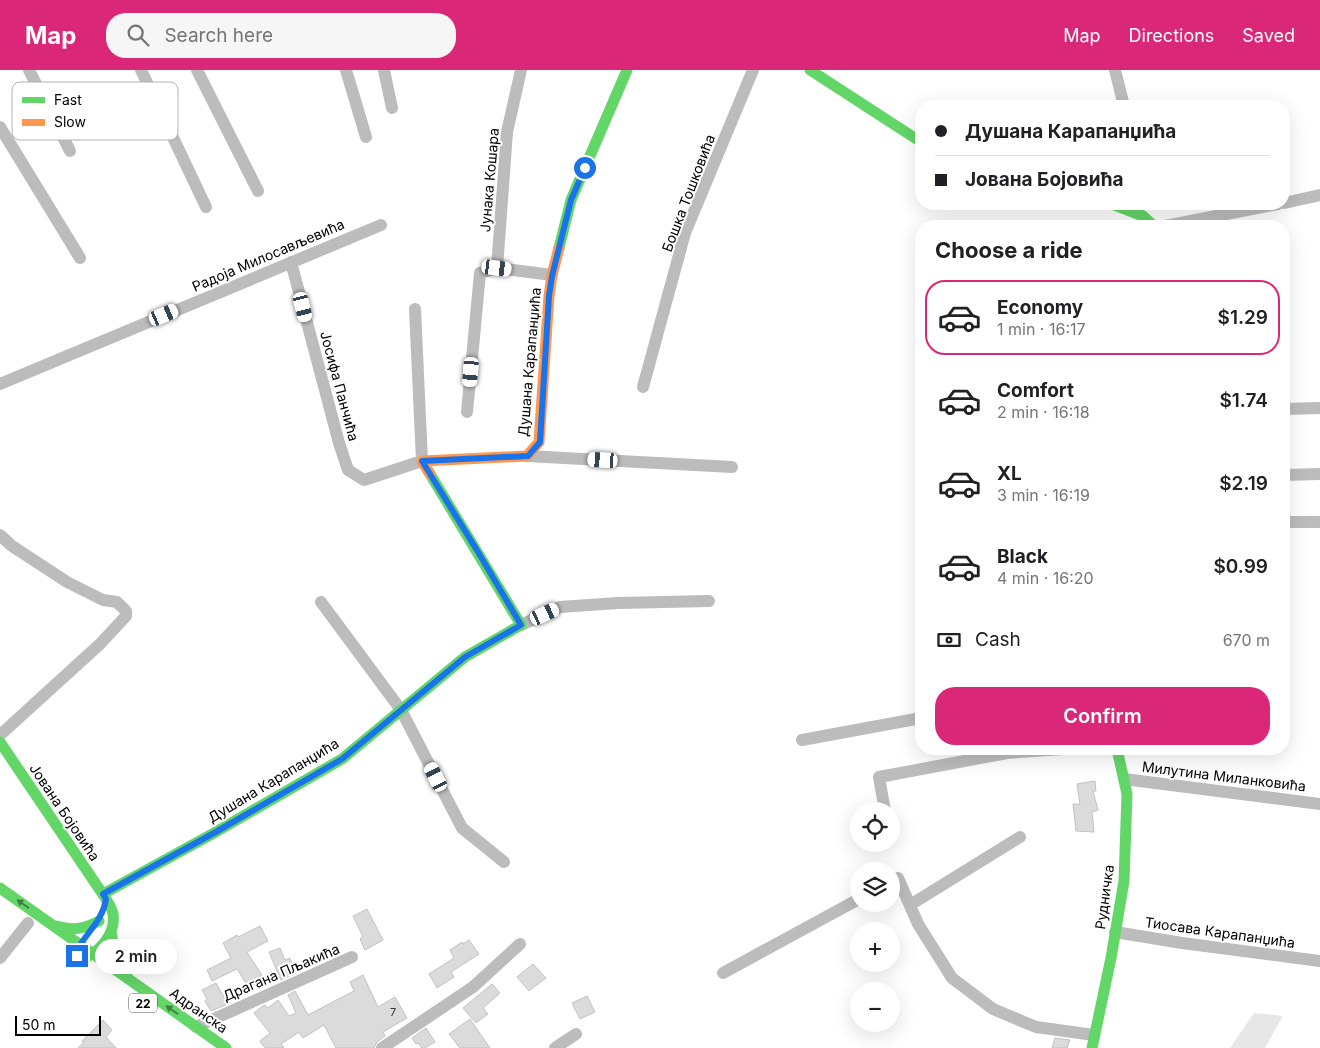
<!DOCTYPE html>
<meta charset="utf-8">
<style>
:root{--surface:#fff;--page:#f6f6f6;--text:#202124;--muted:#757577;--line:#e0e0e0;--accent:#db2777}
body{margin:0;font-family:Inter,sans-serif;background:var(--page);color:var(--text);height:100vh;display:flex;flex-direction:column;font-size:19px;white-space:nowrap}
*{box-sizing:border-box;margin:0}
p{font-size:16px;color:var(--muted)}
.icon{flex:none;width:28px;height:28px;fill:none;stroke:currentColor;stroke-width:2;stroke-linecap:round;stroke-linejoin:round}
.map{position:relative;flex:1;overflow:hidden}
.side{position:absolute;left:915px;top:150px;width:375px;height:535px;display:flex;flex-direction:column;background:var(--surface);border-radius:20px;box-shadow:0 5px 20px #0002}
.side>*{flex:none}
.hud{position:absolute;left:915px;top:30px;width:375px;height:110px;border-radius:20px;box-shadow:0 5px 20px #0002;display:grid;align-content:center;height:110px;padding:0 20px;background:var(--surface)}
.tools{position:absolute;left:850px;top:732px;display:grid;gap:10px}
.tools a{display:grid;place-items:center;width:50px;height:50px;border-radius:50%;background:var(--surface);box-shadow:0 5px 20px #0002;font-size:25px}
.scale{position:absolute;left:15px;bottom:12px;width:86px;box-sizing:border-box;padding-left:5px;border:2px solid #000;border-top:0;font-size:14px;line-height:18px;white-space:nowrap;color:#000;-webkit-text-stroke:4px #fff;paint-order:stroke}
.end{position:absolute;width:22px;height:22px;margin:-11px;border:6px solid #1a73e8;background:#fff;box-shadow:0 0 0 2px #fff}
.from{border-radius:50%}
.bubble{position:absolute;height:35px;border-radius:18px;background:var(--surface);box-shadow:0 5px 20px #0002;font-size:16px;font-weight:600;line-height:35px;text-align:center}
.car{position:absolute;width:15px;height:30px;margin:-15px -8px;border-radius:6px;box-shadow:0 0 4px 1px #0007;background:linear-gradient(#fff 24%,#345 0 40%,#fff 0 76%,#345 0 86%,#fff 0)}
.hud b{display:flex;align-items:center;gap:18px;height:48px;font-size:19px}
.hud b+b{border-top:1px solid var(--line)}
.hud i{width:12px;height:12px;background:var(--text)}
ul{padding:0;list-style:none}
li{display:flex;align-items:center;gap:15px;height:75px;margin:0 10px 8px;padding:0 10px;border:2px solid transparent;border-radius:20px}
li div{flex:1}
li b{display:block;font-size:19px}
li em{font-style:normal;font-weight:600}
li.active{border-color:var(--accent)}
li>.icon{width:45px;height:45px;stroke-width:1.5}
h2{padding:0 20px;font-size:22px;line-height:60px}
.pay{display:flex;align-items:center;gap:12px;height:55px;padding:0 20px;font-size:19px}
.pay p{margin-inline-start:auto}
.primary-button{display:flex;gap:10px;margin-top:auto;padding:10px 20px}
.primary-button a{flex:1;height:58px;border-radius:20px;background:var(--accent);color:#fff;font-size:20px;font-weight:600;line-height:58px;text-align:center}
header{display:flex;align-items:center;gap:30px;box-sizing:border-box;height:70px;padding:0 25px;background:var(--accent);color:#fff}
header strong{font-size:24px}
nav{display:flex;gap:28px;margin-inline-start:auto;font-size:18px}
.search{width:350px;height:45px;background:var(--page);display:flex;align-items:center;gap:12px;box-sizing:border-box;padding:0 18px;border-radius:20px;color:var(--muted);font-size:19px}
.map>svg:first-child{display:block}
.green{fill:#e7e7e7}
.building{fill:#dbdbdb;stroke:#c2c2c2}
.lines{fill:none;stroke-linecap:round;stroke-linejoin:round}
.street{stroke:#bcbcbc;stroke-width:12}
.fast{stroke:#63d668;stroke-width:11}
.slow{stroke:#ff974d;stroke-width:11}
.oneway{fill:#3b803e}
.route{stroke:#1a73e8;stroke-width:6}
.labels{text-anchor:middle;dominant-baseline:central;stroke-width:4;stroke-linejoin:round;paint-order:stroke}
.number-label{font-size:11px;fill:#373737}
.shield{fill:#fff;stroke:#4c4c4c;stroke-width:1}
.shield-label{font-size:12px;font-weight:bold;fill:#000}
.street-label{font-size:14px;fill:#000;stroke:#fff}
.key{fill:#fff;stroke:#b2b2b2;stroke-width:1}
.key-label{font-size:14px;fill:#000}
</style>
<header>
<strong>Map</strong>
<div class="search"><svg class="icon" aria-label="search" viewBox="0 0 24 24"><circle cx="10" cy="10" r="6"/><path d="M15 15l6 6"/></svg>Search here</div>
<nav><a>Map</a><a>Directions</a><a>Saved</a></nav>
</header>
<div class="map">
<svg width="1320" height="978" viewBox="0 0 1320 978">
<rect width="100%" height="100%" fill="#fff"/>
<path class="green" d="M1254 943 1283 946 1265 978H1230Z"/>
<path class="building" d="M1095 711 1096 721H1093L1098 740 1092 742 1094 762 1076 761 1073 734H1080L1077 714Z
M367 839 383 870 365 880 360 869 363 867 353 846Z
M260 856 268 871 247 882 265 910 256 916 253 911 247 915 237 899 212 911 207 900 231 888 223 873 237 865 238 867Z
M469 870 479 884 451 902 454 907 437 918 429 904 454 888 450 880 462 872 463 874Z
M280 878 285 890 290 888 296 903 281 910 269 882Z
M533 894 546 908 529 921 517 907Z
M363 905 378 937 395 927 407 948 383 962 385 966 377 972 374 978H336L324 955 303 968 299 962 281 974 284 978H265L260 971 270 963 254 943 264 935H265L268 938 278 930 289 946 296 943 288 925 295 921 308 945 354 921 350 912Z
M216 913 228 934 211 941 205 931 207 929 202 920Z
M492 914 500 923 483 938 488 944 476 953 463 938Z
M587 926 595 942 580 949 572 933Z
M470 949 490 978H460L449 964Z
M103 950 112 960 106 967 116 978H78L84 972 82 971Z
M426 958 435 972 425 978H422L418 973 416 974 412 968Z
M1055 968 1070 970 1067 978H1052Z"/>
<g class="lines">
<path class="street" d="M29 0 70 81
M141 0 206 137
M197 0 258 121
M346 0 366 67
M384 0 392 38
M521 0 507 62 497 198 552 205
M1115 0 1124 36
M0 57 80 188
M1284 133 1320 125
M1165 156 1278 134
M291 192 339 373 348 400 364 410 422 391 415 239
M0 314 381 155
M643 317 685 163 753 0
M1284 339 1320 338
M467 342 480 203 497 198
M527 386 732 397
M1284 405 1320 404
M1284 452H1320
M0 465 12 476 67 512 103 530 117 532 126 541V546L100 574 0 665
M321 532 401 640 462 758 504 792
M521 555 560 537 618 533 709 531
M802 670 921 648
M1124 709 1320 734
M885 741 879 707 1007 683 1063 679
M891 812 898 808 918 854 952 908 993 939 1036 957 1094 965
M910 835 1020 767
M1115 862 1182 873 1320 891
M0 888 28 853
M723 903 859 829
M196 957 352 887
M382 978 473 917 520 874
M555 978 576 964"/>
<path class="fast" d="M810 0 921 72
M1112 134 1143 146 1154 156
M559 178 571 130 627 0
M0 672 106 829C109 834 112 838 113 844 116 864 99 884 81 889
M0 818 226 978
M103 824 214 763 342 689 465 587 521 555 430 404
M56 856C73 861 84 859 99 851
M111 862 116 888 127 906
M1092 978 1111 888 1124 811 1127 724 1117 679"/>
<path class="slow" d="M430 404 422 391 527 386 539 372 549 226 552 205 559 178"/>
</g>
<defs><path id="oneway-solid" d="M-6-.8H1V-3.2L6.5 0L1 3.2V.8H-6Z" transform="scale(1.25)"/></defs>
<g class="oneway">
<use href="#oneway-solid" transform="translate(23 834) rotate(-145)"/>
<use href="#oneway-solid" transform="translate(172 940) rotate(-145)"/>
</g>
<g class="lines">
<path class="route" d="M77 886V880C87 862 103 850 106 829L103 824 214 763 342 689 465 587 521 555 478 482 422 391 528 386 540 372 549 226 552 206 571 130 585 98"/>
</g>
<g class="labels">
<g class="number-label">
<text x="393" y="942">7</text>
</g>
<rect class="shield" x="129" y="923.5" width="28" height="19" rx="4"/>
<g class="shield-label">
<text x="143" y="933">22</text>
</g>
<g class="street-label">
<text transform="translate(489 110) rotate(-85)">Јунака Кошара</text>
<text transform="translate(688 123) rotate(-69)">Бошка Тошковића</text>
<text transform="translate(268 185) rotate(-23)">Радоја Милосављевића</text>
<text transform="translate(529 292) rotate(-85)">Душана Карапанџића</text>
<text transform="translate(340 316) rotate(75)">Јосифа Панчића</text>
<text transform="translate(1224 706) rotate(7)">Милутина Миланковића</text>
<text transform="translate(273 710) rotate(-31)">Душана Карапанџића</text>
<text transform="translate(65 742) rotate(56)">Јована Бојовића</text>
<text transform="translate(1104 827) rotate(-82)">Рудничка</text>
<text transform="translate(1220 862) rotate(8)">Тиосава Карапанџића</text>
<text transform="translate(281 902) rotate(-23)">Драгана Пљакића</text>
<text transform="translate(199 940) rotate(35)">Адранска</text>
</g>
</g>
<rect x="12" y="12" width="166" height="58" rx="8" class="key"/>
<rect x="22" y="27" width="23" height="6" fill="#63d668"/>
<rect x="22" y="49" width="23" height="7" fill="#ff974d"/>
<g class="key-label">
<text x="54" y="35">Fast</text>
<text x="54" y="57">Slow</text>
</g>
</svg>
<div class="tools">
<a><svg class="icon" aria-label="locate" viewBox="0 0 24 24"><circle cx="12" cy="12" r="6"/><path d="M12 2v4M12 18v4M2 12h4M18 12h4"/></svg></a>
<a><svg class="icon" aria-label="layers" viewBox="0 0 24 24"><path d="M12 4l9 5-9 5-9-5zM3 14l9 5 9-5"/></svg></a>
<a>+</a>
<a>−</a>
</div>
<div class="scale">50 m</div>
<i class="end from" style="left:585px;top:98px"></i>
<i class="end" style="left:77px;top:886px"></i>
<div class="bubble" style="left:95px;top:869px;width:82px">2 min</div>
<i class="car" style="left:497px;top:198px;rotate:97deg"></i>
<i class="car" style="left:303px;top:237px;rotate:166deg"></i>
<i class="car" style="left:164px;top:245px;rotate:67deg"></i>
<i class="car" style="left:471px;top:302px;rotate:185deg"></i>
<i class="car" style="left:603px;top:390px;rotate:273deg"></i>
<i class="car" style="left:545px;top:544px;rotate:65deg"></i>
<i class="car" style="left:436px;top:707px;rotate:333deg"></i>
<div class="hud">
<b><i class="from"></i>Душана Карапанџића</b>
<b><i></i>Јована Бојовића</b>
</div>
<section class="side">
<h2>Choose a ride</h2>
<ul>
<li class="active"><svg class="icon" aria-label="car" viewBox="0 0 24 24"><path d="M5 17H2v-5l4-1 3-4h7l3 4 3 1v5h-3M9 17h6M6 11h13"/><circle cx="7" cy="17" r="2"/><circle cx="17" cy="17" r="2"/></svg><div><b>Economy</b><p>1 min · 16:17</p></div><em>$1.29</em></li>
<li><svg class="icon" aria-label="car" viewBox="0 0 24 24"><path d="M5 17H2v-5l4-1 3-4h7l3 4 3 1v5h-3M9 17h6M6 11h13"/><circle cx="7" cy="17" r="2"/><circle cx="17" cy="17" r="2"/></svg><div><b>Comfort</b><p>2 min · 16:18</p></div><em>$1.74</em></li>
<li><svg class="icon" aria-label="car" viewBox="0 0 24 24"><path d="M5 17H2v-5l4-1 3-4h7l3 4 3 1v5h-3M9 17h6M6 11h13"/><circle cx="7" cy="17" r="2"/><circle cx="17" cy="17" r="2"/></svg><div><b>XL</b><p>3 min · 16:19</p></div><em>$2.19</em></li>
<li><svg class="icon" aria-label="car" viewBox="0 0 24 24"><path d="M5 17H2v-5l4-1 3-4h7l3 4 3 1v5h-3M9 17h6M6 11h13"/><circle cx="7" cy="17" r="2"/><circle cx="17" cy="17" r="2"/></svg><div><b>Black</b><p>4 min · 16:20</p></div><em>$0.99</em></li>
</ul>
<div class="pay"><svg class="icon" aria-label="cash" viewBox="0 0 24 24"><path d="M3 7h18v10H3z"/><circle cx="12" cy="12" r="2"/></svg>Cash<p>670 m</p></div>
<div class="primary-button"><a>Confirm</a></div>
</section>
</div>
